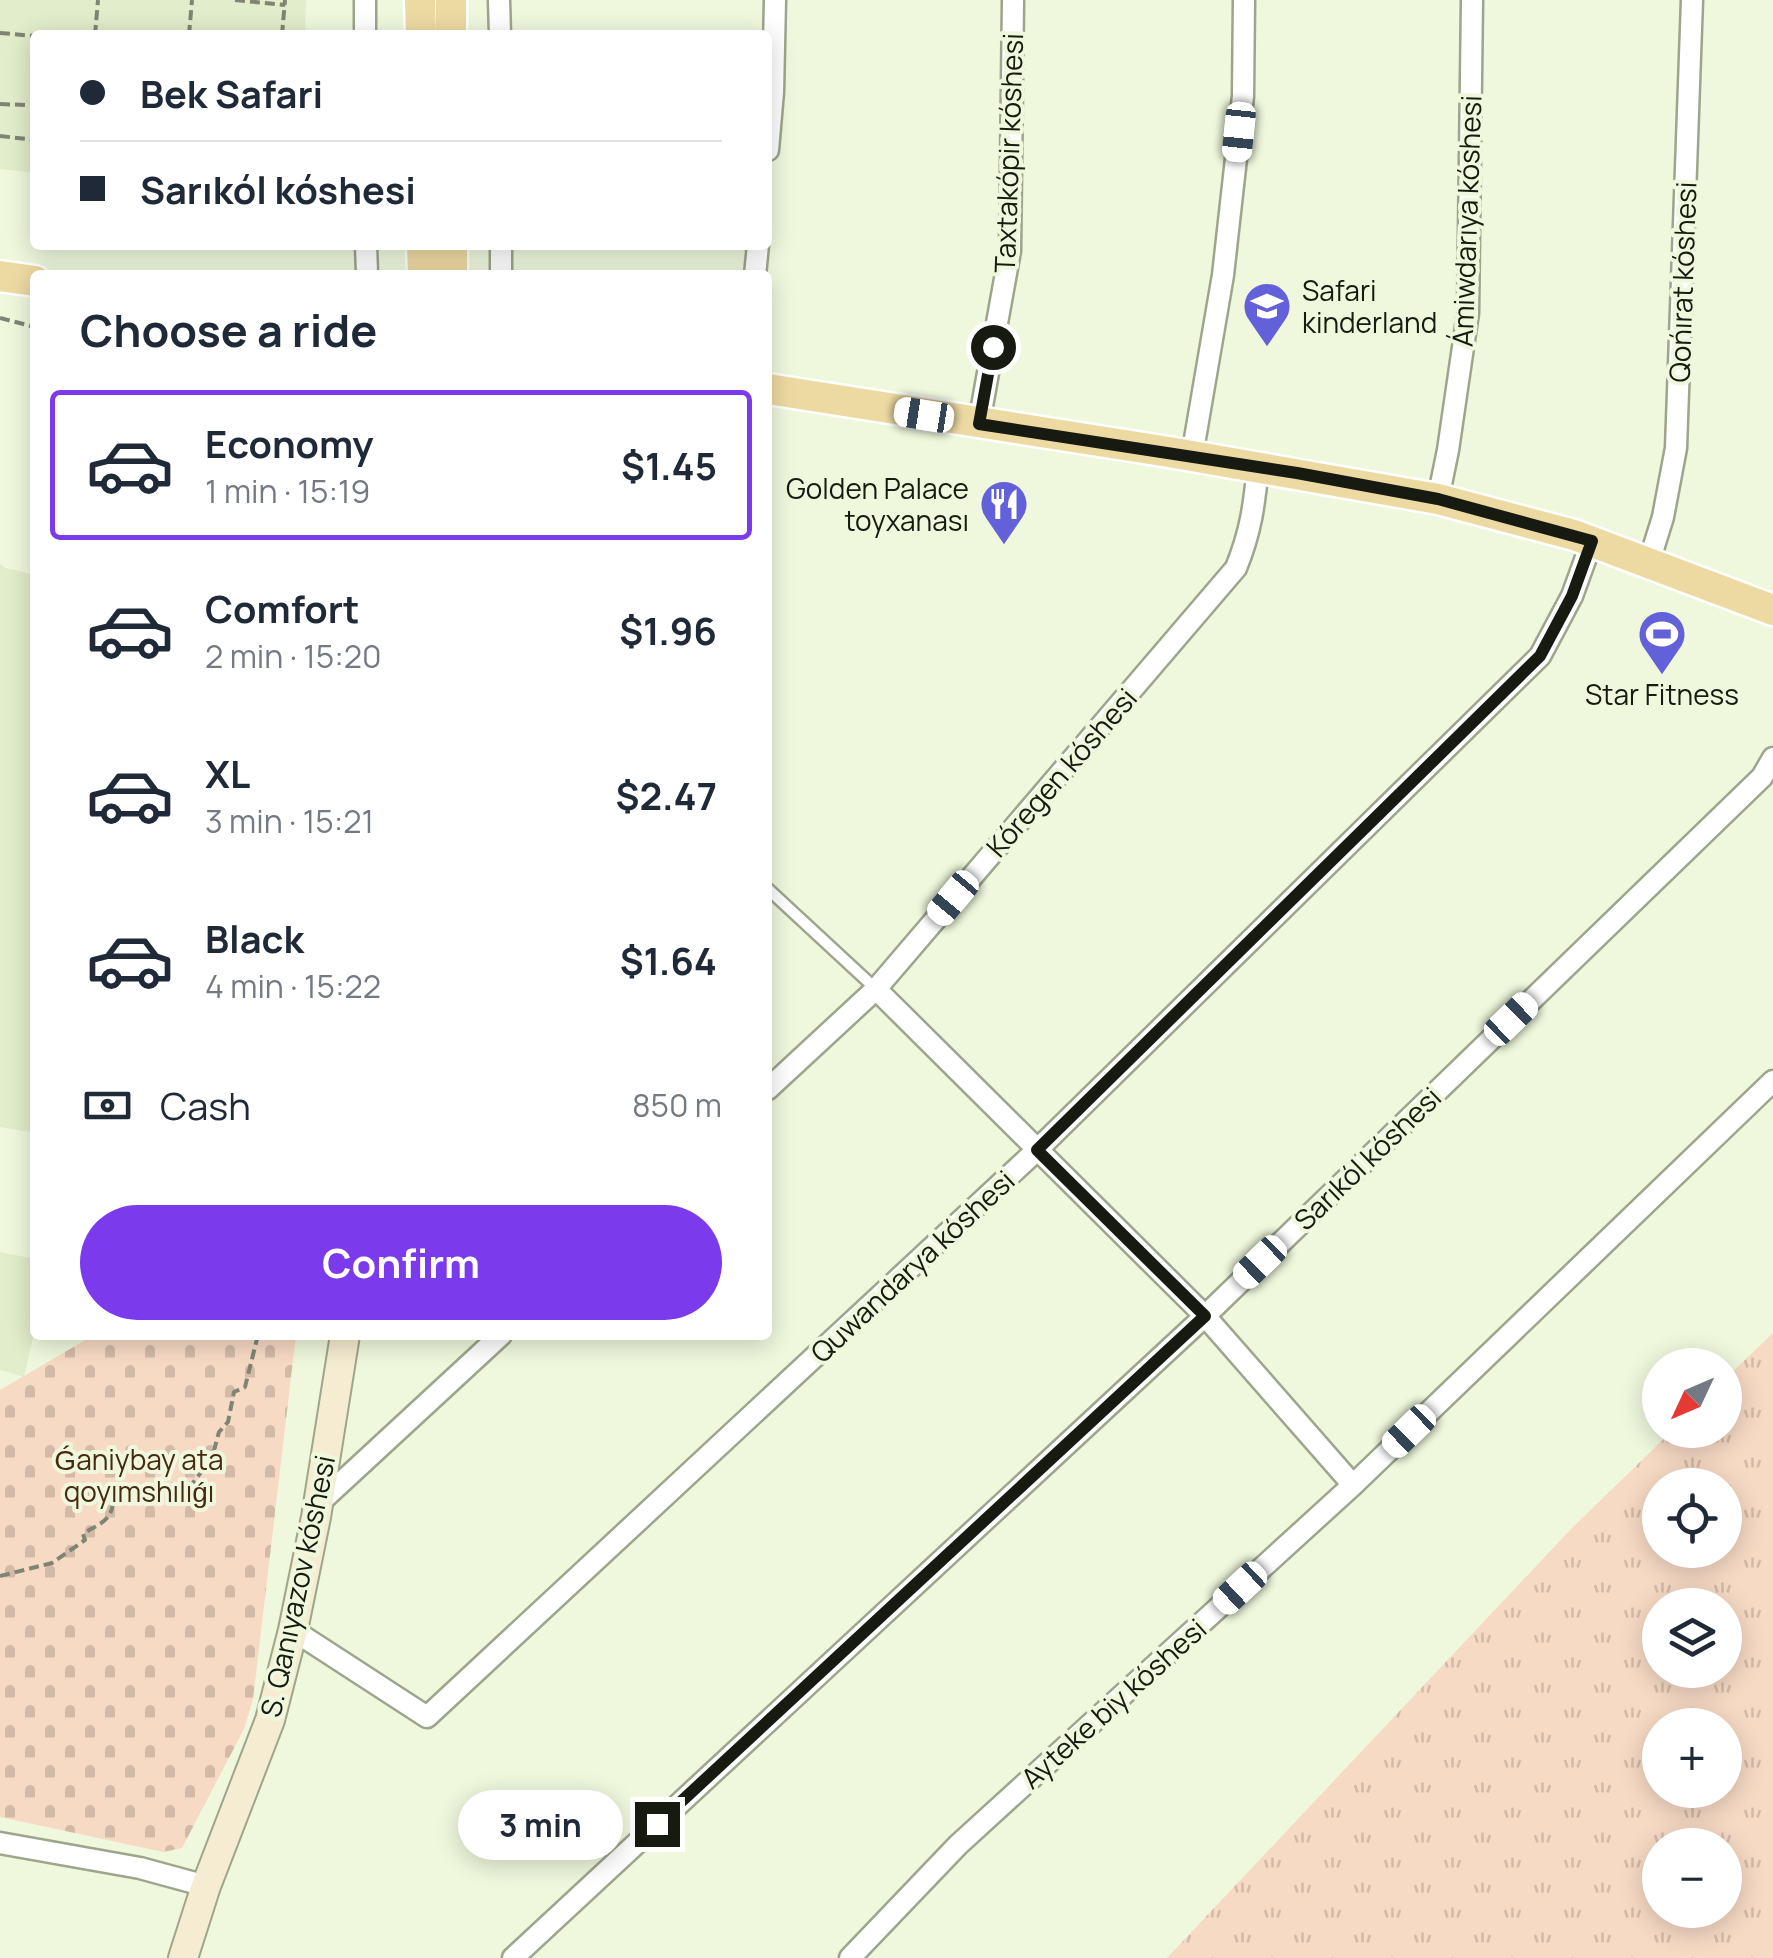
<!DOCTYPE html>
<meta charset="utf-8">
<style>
:root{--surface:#fff;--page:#f2f2f3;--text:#1f2937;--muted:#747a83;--line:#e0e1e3;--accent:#7c3aed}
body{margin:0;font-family:Manrope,sans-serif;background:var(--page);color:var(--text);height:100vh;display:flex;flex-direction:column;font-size:38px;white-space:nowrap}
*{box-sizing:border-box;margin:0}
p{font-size:32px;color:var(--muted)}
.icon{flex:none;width:55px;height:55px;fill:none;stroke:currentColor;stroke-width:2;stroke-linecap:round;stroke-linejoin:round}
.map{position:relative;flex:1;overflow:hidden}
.details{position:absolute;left:30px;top:270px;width:742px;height:1070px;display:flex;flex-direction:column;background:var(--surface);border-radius:10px;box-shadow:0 5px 25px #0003}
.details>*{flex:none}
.banner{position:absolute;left:30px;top:30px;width:742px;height:220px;border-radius:10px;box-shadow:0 5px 25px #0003;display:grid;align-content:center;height:220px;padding:0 50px;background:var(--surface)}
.needle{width:65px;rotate:226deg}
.controls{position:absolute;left:1642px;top:1348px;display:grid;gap:20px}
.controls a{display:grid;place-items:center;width:100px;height:100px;border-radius:50%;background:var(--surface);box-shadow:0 5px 25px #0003;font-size:50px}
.end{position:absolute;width:45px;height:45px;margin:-22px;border:12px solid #171a11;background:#fff;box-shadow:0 0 0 5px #fff}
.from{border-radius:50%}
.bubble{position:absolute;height:70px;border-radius:35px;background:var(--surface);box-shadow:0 5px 25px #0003;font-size:32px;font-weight:700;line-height:70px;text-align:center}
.car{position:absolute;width:30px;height:60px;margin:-30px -15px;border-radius:12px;box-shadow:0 0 8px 2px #0007;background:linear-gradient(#fff 24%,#345 0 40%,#fff 0 76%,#345 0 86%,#fff 0)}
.banner b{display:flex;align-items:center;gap:35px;height:95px;font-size:38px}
.banner b+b{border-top:2px solid var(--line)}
.banner i{width:25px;height:25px;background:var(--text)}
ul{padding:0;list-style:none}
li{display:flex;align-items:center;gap:30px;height:150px;margin:0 20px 15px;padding:0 30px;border:5px solid transparent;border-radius:10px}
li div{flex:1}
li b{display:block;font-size:38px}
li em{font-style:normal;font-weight:700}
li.selected{border-color:var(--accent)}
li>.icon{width:90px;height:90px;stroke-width:1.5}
h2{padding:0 50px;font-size:45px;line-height:120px}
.pay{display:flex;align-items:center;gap:25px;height:110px;padding:0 50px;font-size:38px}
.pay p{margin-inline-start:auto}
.cta{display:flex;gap:20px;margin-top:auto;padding:20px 50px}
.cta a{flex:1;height:115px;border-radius:60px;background:var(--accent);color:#fff;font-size:40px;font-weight:700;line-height:115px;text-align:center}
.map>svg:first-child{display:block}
.built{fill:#e2edcb}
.grass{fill:url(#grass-tufts);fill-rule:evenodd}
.cemetery{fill:url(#cemetery-stones)}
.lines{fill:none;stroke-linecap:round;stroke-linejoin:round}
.lane-casing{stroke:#9da58c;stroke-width:15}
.street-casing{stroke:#9da58c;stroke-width:25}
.secondary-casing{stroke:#9da58c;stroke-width:32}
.primary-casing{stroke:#fff;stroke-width:35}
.path{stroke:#7f8473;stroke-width:4;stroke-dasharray:10 5;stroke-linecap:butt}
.lane{stroke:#fff;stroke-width:10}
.street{stroke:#fff;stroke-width:20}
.secondary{stroke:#f6ecd1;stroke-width:28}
.primary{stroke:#eddaa3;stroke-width:30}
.route{stroke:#171a11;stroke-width:12}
.labels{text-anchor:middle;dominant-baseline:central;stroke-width:8;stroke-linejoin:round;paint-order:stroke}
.street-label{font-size:28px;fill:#171a11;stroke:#eff8dd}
.poi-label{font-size:28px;fill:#171a11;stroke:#eff8dd;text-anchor:start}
.park-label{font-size:28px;fill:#46290f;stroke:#eff8dd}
</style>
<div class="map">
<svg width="1773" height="1958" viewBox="0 0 1773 1958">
<defs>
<pattern id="grass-tufts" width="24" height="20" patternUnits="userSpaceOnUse" patternTransform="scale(2.5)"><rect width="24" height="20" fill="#f7dac4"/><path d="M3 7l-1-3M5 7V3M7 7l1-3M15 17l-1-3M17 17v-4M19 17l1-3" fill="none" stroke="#d3baa7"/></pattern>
<pattern id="cemetery-stones" width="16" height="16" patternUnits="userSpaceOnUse" patternTransform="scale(2.5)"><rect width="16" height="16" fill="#f7dac4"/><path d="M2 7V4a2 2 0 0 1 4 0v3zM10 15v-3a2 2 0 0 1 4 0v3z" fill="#d3baa7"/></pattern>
</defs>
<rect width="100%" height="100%" fill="#eff8dd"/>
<path class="built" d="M0 0H306L305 35H35V173L0 169Z
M0 564 6 568 35 575V1133L0 1127Z
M0 1252 35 1259V1329L24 1377 0 1370Z"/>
<path class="grass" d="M1773 1333V1958H1167L1571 1529 1673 1430H1725V1379ZM1660 1485H1725V1550H1660ZM1660 1605H1725V1670H1660ZM1660 1725H1725V1790H1660ZM1660 1845H1725V1910H1660Z"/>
<path class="cemetery" d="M94 1335H296L253 1699 244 1729 182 1848 163 1852 0 1817V1390Z"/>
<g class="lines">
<g class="lane-casing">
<path id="lane" d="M768 889 876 989"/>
</g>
<g class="street-casing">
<path id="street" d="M365 0V35
M499 0 500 35
M768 150 773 92 775 0
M366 245 367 273
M501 245V275
M755 275 758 245
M979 423 1010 251 1013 0
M1192 456 1223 275 1243 96 1244 0
M1438 499 1448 450 1468 313 1472 0
M1649 562 1663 517 1676 448 1692 0
M876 989 1205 1316 1353 1485
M768 1089 876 989 1236 568C1251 531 1254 506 1258 467
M318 1504 501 1335
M293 1630 427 1717 1037 1150 1540 656 1572 596 1592 541
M0 1843 140 1868 206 1886
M513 1958 1205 1316 1762 777 1773 758
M850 1958 958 1845 1353 1485 1773 1081"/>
</g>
<g class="secondary-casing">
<path id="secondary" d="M183 1958 206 1886 270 1720 293 1630 316 1517 345 1335"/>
</g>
<g class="primary-casing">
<path id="primary" d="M420 0 421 35
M451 0V35
M422 245 423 275
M452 245V275
M0 276 35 281
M768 389 1169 452 1438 499 1574 535 1773 610"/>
</g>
<path class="path" d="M235 0 285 5
M0 33 35 36
M95 35 98 0
M189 35 192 0
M282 35 285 0
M0 104 25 105
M0 136 35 140
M123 249 124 245
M0 318 35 327
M0 1576 52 1563 85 1540 83 1534C98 1524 111 1522 113 1503L121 1498 131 1501 160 1485 192 1484 212 1458 219 1432 228 1422 234 1392 245 1387 258 1335"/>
<use href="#lane" class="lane"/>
<use href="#street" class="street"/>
<use href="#secondary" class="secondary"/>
<use href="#primary" class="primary"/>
</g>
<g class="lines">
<path class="route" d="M657 1824 1205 1316 1037 1150 1540 656 1572 596 1592 541 1438 499 1297 473 979 424 993 347"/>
</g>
<defs>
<g id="school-pin" transform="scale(2.5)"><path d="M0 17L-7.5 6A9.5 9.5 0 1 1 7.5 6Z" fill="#6361da" stroke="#eff8dd"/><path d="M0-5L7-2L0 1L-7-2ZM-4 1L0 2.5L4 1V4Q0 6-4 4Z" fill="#fff"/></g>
<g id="restaurant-pin" transform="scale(2.5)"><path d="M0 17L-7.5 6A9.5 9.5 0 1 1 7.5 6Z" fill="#6361da" stroke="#eff8dd"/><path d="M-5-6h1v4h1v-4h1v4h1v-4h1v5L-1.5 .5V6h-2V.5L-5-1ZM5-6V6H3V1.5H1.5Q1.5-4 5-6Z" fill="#fff"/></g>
<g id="stadium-pin" transform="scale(2.5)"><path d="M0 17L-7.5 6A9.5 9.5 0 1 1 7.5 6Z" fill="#6361da" stroke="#eff8dd"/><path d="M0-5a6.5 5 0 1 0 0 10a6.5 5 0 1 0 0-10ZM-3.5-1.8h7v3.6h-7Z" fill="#fff"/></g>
</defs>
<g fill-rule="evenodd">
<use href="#school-pin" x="1267" y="306"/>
<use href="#restaurant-pin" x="1004" y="504"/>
<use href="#stadium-pin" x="1662" y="634"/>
</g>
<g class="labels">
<g class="street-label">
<text transform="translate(1008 153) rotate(-88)">Taxtakópir kóshesi</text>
<text transform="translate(1466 221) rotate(-88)">Ámiwdarıya kóshesi</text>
<text transform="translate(1682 282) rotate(-88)">Qońırat kóshesi</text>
<text transform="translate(1061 772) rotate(-49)">Kóregen kóshesi</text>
<text transform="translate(1367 1158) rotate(-44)">Sarıkól kóshesi</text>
<text transform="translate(912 1266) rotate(-43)">Quwandarya kóshesi</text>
<text transform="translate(297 1586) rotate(-78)">S. Qanıyazov kóshesi</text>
<text transform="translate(1113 1703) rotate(-42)">Ayteke biy kóshesi</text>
</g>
<g class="poi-label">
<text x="1302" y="290">Safari<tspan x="1302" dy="32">kinderland</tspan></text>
<text x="969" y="488" text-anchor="end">Golden Palace<tspan x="969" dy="32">toyxanası</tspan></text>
<text x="1662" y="694" text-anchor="middle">Star Fitness</text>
</g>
<g class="park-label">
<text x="139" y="1459">Ǵaniybay ata<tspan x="139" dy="32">qoyımshılıǵı</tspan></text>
</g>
</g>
</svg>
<div class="controls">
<a><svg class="needle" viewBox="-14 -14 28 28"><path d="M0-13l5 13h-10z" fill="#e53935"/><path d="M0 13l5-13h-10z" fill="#747a83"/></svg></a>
<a><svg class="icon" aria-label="locate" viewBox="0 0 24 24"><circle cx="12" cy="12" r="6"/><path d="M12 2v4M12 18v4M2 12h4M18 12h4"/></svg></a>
<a><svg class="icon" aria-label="layers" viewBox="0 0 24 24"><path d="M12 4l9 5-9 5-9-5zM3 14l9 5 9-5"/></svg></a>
<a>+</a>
<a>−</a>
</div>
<i class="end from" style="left:993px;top:347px"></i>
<i class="end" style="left:657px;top:1824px"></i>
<div class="bubble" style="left:458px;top:1790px;width:165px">3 min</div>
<i class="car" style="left:1239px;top:132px;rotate:186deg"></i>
<i class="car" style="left:924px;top:415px;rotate:279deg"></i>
<i class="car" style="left:953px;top:898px;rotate:220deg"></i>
<i class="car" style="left:1511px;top:1019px;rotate:46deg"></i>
<i class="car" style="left:1260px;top:1262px;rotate:226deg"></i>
<i class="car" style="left:1409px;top:1431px;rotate:226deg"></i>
<i class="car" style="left:1240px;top:1588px;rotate:227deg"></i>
<div class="banner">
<b><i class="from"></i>Bek Safari</b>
<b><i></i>Sarıkól kóshesi</b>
</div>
<section class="details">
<h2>Choose a ride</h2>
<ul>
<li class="selected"><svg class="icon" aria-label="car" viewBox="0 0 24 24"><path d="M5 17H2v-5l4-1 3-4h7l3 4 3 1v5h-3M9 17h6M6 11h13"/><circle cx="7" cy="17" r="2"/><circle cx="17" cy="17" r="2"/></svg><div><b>Economy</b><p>1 min · 15:19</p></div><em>$1.45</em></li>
<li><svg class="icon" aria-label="car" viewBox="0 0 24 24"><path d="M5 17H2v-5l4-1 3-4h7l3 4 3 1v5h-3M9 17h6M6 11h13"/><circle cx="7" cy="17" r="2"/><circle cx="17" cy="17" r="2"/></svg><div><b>Comfort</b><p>2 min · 15:20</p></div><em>$1.96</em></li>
<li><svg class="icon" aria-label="car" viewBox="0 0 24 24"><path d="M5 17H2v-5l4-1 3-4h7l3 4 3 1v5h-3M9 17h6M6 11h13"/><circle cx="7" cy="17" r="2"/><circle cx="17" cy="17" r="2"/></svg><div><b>XL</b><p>3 min · 15:21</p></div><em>$2.47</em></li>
<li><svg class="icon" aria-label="car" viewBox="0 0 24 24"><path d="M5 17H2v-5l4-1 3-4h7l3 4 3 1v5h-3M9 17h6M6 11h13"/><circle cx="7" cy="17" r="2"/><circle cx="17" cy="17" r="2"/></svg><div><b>Black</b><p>4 min · 15:22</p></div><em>$1.64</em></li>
</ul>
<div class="pay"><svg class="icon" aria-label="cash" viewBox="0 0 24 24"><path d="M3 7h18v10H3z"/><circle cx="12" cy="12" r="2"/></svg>Cash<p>850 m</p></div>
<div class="cta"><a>Confirm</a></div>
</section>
</div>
